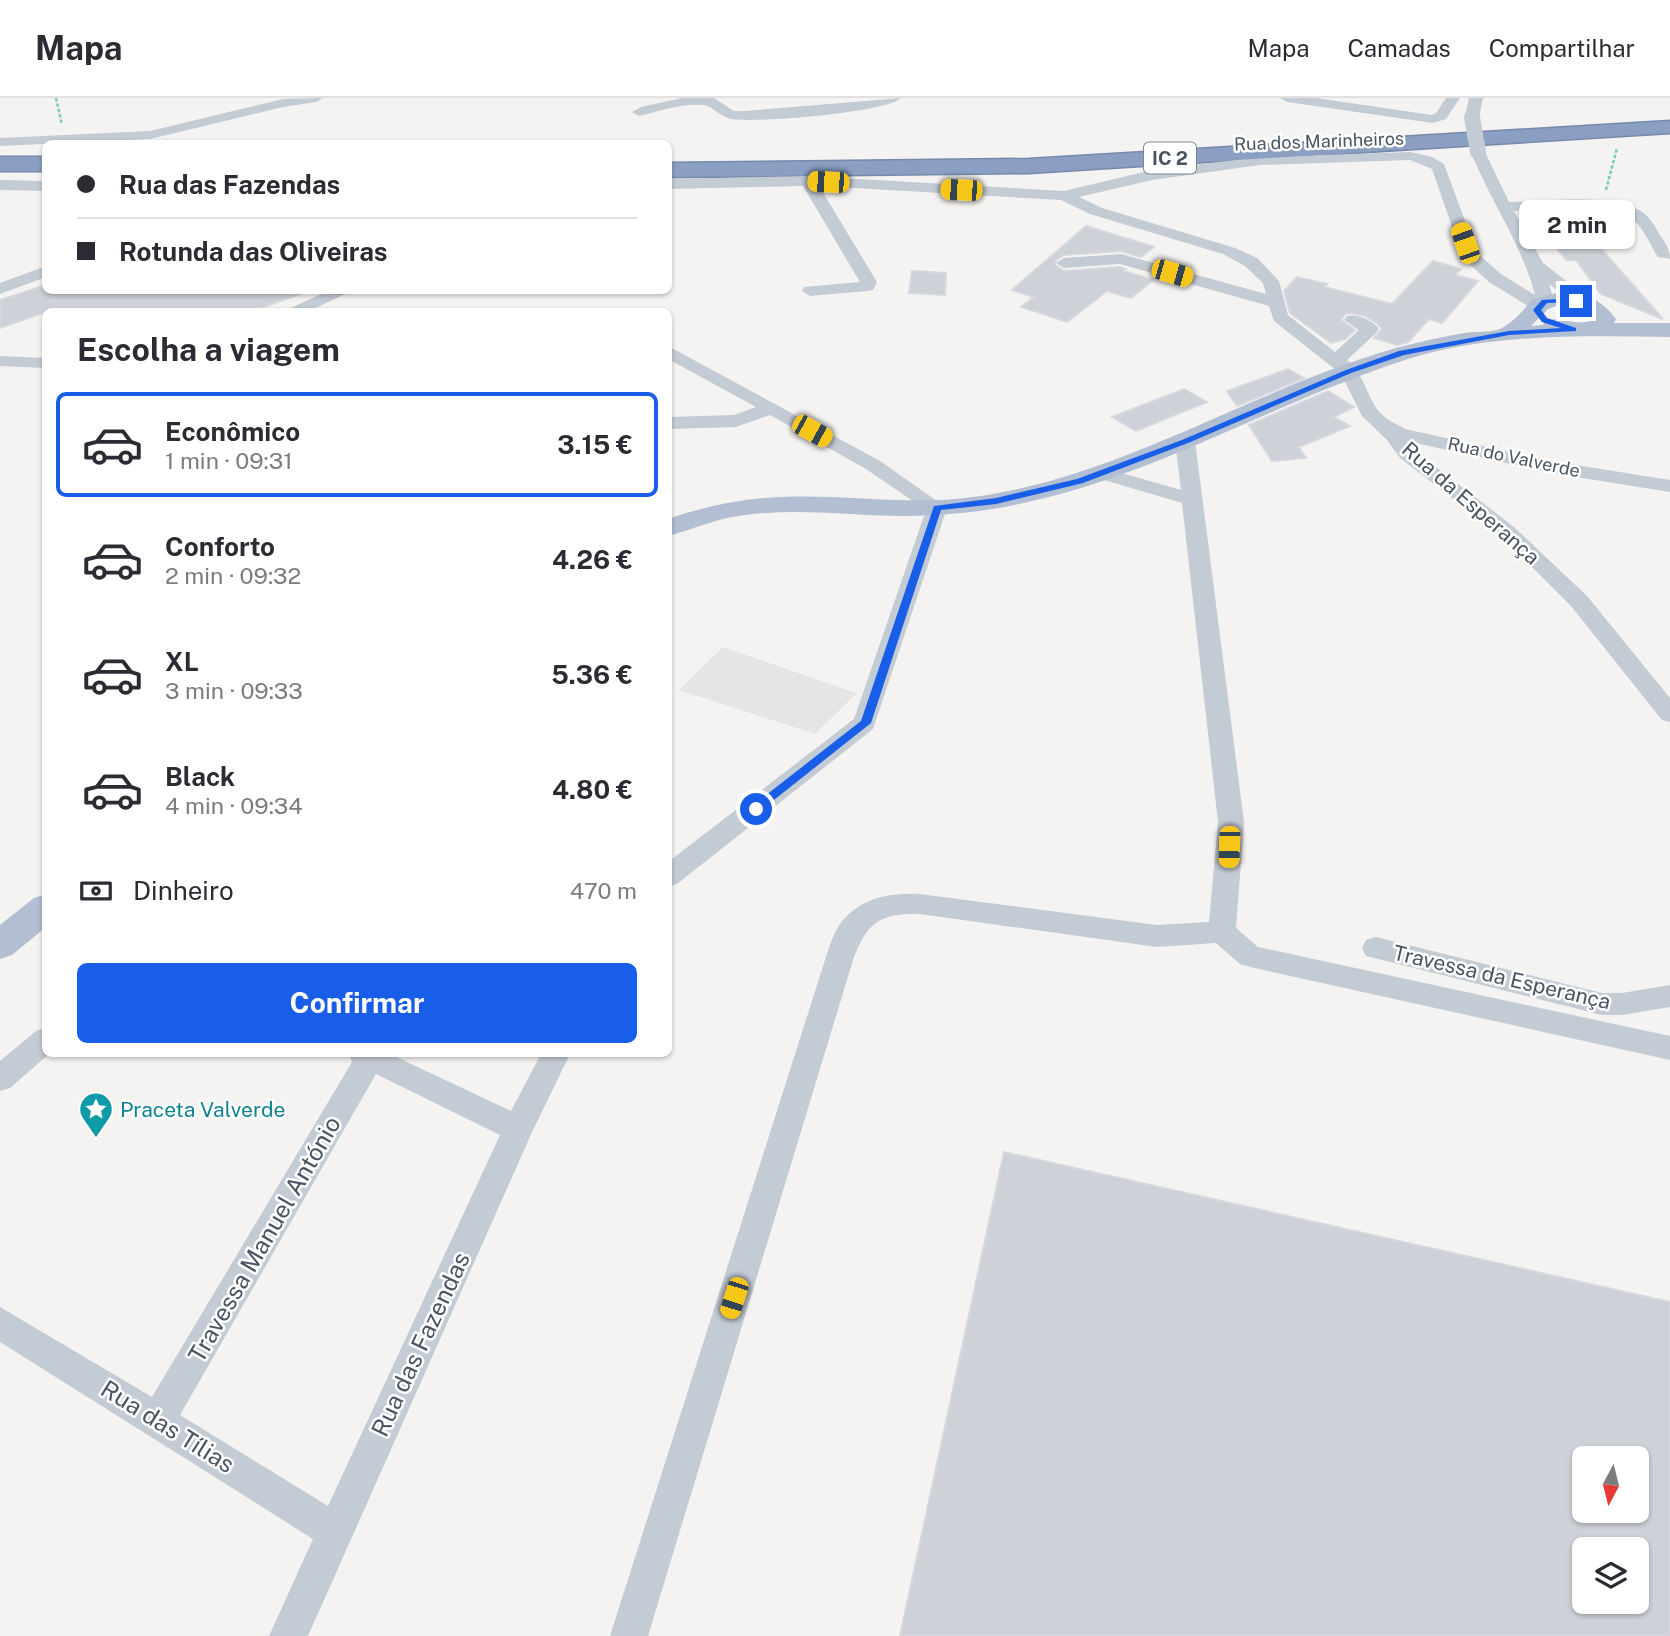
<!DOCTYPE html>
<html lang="pt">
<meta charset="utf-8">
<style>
:root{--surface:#fff;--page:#f2f2f3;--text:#2b2b33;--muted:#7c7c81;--line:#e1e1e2;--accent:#195ee8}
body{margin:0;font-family:"Public Sans",sans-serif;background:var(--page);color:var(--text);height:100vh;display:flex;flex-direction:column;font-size:26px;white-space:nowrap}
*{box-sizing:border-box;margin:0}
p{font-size:23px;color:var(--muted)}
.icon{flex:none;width:38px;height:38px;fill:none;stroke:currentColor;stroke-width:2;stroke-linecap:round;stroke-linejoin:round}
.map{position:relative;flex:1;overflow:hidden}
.sheet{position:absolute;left:42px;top:210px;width:630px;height:749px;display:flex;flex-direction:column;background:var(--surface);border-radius:10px;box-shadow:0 2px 5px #0004}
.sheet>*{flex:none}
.top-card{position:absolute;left:42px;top:42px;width:630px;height:154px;border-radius:10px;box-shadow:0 2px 5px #0004;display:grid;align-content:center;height:154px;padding:0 35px;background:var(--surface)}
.needle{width:46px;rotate:187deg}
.fabs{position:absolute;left:1572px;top:1348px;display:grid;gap:14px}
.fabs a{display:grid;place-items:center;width:77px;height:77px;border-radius:10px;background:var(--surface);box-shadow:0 2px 5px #0004;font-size:35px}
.end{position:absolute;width:32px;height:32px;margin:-16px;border:9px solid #195ee8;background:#fff;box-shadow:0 0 0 4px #fff}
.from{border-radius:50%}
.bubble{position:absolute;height:49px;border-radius:10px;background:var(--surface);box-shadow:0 2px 5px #0004;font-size:23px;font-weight:700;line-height:49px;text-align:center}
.car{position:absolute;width:21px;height:42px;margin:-21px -10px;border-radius:9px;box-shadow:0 0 5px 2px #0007;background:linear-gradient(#f5c518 24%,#345 0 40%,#f5c518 0 76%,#345 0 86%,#f5c518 0)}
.top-card b{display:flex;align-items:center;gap:24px;height:66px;font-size:26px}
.top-card b+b{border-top:2px solid var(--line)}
.top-card i{width:18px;height:18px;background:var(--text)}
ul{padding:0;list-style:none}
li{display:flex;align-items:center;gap:21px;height:105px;margin:0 14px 10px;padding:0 21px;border:4px solid transparent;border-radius:10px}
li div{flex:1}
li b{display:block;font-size:26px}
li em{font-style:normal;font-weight:700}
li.active{border-color:var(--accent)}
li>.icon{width:63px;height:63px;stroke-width:1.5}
h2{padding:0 35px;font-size:32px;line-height:84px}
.pay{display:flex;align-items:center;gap:18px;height:77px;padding:0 35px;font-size:26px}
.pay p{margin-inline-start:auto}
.primary-button{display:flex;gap:14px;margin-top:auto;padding:14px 35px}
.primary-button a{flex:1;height:80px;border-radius:10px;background:var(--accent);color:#fff;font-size:28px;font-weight:700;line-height:80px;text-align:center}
header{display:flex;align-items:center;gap:42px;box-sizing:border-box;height:98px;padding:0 35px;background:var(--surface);border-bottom:2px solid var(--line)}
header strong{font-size:33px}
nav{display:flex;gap:38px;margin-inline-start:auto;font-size:24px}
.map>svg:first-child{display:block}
.education{fill:#e6e4e4}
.building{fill:#ced1d8;stroke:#d6d8de;stroke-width:2;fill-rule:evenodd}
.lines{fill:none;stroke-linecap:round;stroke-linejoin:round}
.highway-casing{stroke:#758aad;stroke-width:3}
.path{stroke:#79d0ae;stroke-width:2.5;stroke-dasharray:3.5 2;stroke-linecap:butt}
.minor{fill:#c3cbd4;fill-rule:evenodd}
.major{fill:#b2bed1;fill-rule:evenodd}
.highway{fill:#8a9fc1;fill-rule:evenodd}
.minor-bridge{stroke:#c3cbd4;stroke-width:16}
.route{fill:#195ee8}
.labels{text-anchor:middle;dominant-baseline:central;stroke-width:5;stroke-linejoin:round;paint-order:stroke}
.far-street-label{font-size:18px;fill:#4a5360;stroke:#fff}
.shield{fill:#fff;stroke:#808790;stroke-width:2}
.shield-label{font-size:19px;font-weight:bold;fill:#4a5360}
.street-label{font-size:21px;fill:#4a5360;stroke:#fff}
.culture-label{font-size:21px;fill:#0d838f;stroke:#fff;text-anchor:start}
.near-street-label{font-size:24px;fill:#4a5360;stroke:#fff}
</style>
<header>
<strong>Mapa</strong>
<nav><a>Mapa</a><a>Camadas</a><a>Compartilhar</a></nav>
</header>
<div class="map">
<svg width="1670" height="1538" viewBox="0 0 1670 1538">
<rect width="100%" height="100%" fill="#f5f3f2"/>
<path class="education" d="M723 549 856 595H857L815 636 679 592Z"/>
<path class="building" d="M1538 125H1585L1602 146H1597L1663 221 1601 196 1576 162H1566Z
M1086 128 1154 149 1141 159 1121 153 1064 157 1055 163V167L1064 173 1120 169 1126 171 1123 173 1153 182 1131 200 1107 193 1067 224 1021 209 1034 199 1012 192Z
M1433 163 1461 171 1455 177 1478 183 1442 225 1429 221 1408 244 1397 247 1374 240 1382 231 1378 226 1365 218 1351 215 1345 216 1341 222 1355 232 1345 241 1331 245 1290 215 1284 193 1297 179 1327 186 1324 189 1392 206Z
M912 173 946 175 945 197 909 195Z
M46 187V192H300V196L250 214H46L0 230V202Z
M1288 271 1304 280 1237 308 1227 293Z
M1184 291 1207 304 1136 333 1112 319Z
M1328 293 1354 309 1334 319 1350 328 1299 349 1306 360 1272 363 1249 327Z
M1004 1054 1670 1204V1538H900ZM1584 1360H1636V1412H1584ZM1584 1451H1636V1503H1584Z"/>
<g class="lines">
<g class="highway-casing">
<path id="highway" d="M1670 23V35L1029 75 668 79V65L1029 61Z
M0 59H46V73H0Z"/>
</g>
<path class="path" d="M56 0 62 27
M1606 92 1617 50"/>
<path class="minor" d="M323 0 316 4 283 9 150 41 0 48V40L150 33 283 1Z
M682 0H714L734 13H745L901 0C885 15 756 25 731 21 720 19 713 8 703 7 682 5 659 13 639 18L632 14 641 9Z
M1280 0H1316L1432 17 1436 15 1446 0H1460L1446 21 1433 25 1287 4Z
M1469 0H1483L1479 19 1472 23 1465 19Z
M1478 50 1485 54 1509 104C1546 104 1607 95 1639 112 1649 117 1655 128 1660 137 1666 146 1670 151 1670 161L1658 159C1650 147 1643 127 1629 119 1607 107 1541 113 1514 113L1543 165 1596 206 1587 211 1581 210 1549 186 1554 203 1545 211H1533L1489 184 1463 160 1432 71 1410 62 1260 67 1152 82 1079 99 1102 110 1235 150 1257 160 1279 183 1288 217 1335 254 1359 232 1344 222 1347 218C1358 216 1372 222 1379 231L1376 235 1347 262C1363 275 1366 295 1377 311 1384 321 1395 325 1405 331L1551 363 1670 382V394L1551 375 1407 343 1414 352 1514 429 1587 498 1670 600V624L1662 622 1571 508 1500 437 1400 360 1387 342 1362 318 1341 276 1274 223 1269 208 1120 166 1064 170 1056 165 1064 160 1121 156 1266 196 1263 185 1245 168 1223 156 1090 116 1061 102 819 88 877 184 873 192 867 193 810 198 802 193 804 189 860 184 803 88 668 91V81L808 78 1064 93 1152 72 1260 59 1410 54 1432 59 1444 66 1477 155 1501 176 1535 197C1522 146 1490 103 1471 54Z
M0 82 46 83V93L0 92Z
M46 168V179L0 196V185Z
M330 192H354L307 214H282Z
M668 248 880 363 947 410 873 631 677 786 668 789V764L854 621 926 412 866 371 770 317 736 329 668 331V319L734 317 756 309 668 261Z
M0 258 46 260V270L0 268Z
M1185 337 1195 343 1244 724 1236 830 1258 849 1670 938V962L1250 869 1240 866 1216 845 1157 849 920 816C880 815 867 824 853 862L648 1538H610L825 862C829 851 833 835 840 826 861 799 889 795 920 796L1157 827 1209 824 1218 724 1182 405 1094 379 1091 375 1094 371 1101 369 1181 392 1175 343Z
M1376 839 1602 895H1622L1670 887V909L1622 917H1602L1366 858 1362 850 1366 842Z
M46 929V956H49L10 990 0 993V963L36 933Z
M349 956H390L511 1013 541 956H570L533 1032 308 1538H269L313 1441 0 1244V1209L152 1299 352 964ZM376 976 500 1037 328 1408 180 1317Z"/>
<path class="major" d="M1556 195C1581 193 1601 200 1616 221L1614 225H1670V239C1584 238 1492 235 1408 261 1279 302 1161 375 1028 404 985 414 942 418 898 418 847 417 796 410 745 417 718 420 694 431 668 438V421C706 408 743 400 782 399 846 396 910 408 973 399 1123 379 1252 291 1396 250 1419 244 1441 239 1464 235 1475 233 1490 235 1500 231 1511 226 1525 212 1531 202ZM1556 208 1577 209 1594 221C1580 230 1562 218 1546 222L1543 227 1531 228 1548 211Z
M46 796V829L12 857 0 861V827L34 800Z"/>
<use href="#highway" class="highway"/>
<path class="minor-bridge" d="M1472 19 1478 54"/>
</g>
<path class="route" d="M1576 200 1578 204 1547 205 1541 212 1547 220 1576 230V233L1509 237 1404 257 1351 275 1188 345 1083 385 996 406 941 412 871 625 760 713H752V708L861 623 934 408 996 400 1077 381 1182 342 1346 272 1399 253 1509 233 1561 230 1542 224 1533 212 1542 202Z"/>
<defs>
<g id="sight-pin" transform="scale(1.75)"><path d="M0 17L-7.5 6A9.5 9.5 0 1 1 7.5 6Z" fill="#0f9aa8" stroke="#fff"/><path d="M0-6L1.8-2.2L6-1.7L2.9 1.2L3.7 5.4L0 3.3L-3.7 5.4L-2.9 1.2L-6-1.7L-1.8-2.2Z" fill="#fff"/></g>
</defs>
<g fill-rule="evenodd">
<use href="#sight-pin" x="96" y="1011"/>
</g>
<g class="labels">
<g class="far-street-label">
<text transform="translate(1319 43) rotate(-2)">Rua dos Marinheiros</text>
<text transform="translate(1514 359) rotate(12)">Rua do Valverde</text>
</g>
<rect class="shield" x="1144" y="44.5" width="52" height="31" rx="5"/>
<g class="shield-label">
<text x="1170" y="60">IC 2</text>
</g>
<g class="street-label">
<text transform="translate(1471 405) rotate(41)">Rua da Esperança</text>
<text transform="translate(1502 879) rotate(13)">Travessa da Esperança</text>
</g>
<g class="culture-label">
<text x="120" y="1011">Praceta Valverde</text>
</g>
<g class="near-street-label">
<text transform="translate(264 1141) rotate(-60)">Travessa Manuel António</text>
<text transform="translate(420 1246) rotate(-65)">Rua das Fazendas</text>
<text transform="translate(168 1328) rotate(32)">Rua das Tílias</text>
</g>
</g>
</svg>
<div class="fabs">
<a><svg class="needle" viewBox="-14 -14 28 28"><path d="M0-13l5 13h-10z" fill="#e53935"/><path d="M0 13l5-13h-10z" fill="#7c7c81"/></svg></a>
<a><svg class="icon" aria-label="layers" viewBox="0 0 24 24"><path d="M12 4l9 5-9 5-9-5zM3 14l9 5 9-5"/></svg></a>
</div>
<i class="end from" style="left:756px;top:711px"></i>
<i class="end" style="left:1576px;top:203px"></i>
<div class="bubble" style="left:1519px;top:102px;width:116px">2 min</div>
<i class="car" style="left:828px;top:84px;rotate:272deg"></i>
<i class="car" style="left:961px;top:92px;rotate:272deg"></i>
<i class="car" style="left:1465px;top:145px;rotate:341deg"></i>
<i class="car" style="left:1172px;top:175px;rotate:106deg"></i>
<i class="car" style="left:812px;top:333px;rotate:119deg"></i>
<i class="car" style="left:1229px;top:749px;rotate:182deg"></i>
<i class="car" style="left:734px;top:1200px;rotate:198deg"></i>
<div class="top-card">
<b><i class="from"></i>Rua das Fazendas</b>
<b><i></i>Rotunda das Oliveiras</b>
</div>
<section class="sheet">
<h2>Escolha a viagem</h2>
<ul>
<li class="active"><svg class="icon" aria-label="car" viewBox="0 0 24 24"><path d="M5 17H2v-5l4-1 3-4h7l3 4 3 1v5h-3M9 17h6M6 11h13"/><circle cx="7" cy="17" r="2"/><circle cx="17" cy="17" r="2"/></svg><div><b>Econômico</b><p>1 min · 09:31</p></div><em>3.15 €</em></li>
<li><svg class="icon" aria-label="car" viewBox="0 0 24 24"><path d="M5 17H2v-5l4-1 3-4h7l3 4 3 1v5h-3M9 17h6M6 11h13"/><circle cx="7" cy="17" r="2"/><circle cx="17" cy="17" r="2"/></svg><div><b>Conforto</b><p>2 min · 09:32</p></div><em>4.26 €</em></li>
<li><svg class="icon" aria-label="car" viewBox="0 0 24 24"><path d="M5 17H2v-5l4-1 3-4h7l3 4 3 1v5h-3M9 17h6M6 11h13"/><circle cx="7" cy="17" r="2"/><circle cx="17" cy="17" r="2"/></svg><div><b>XL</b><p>3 min · 09:33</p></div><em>5.36 €</em></li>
<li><svg class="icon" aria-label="car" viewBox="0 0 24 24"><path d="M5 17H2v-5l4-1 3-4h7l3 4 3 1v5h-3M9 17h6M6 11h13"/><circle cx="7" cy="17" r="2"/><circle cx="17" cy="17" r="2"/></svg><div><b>Black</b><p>4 min · 09:34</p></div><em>4.80 €</em></li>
</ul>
<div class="pay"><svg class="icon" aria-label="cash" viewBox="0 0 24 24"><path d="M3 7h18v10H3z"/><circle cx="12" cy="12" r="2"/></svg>Dinheiro<p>470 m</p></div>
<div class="primary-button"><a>Confirmar</a></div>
</section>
</div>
